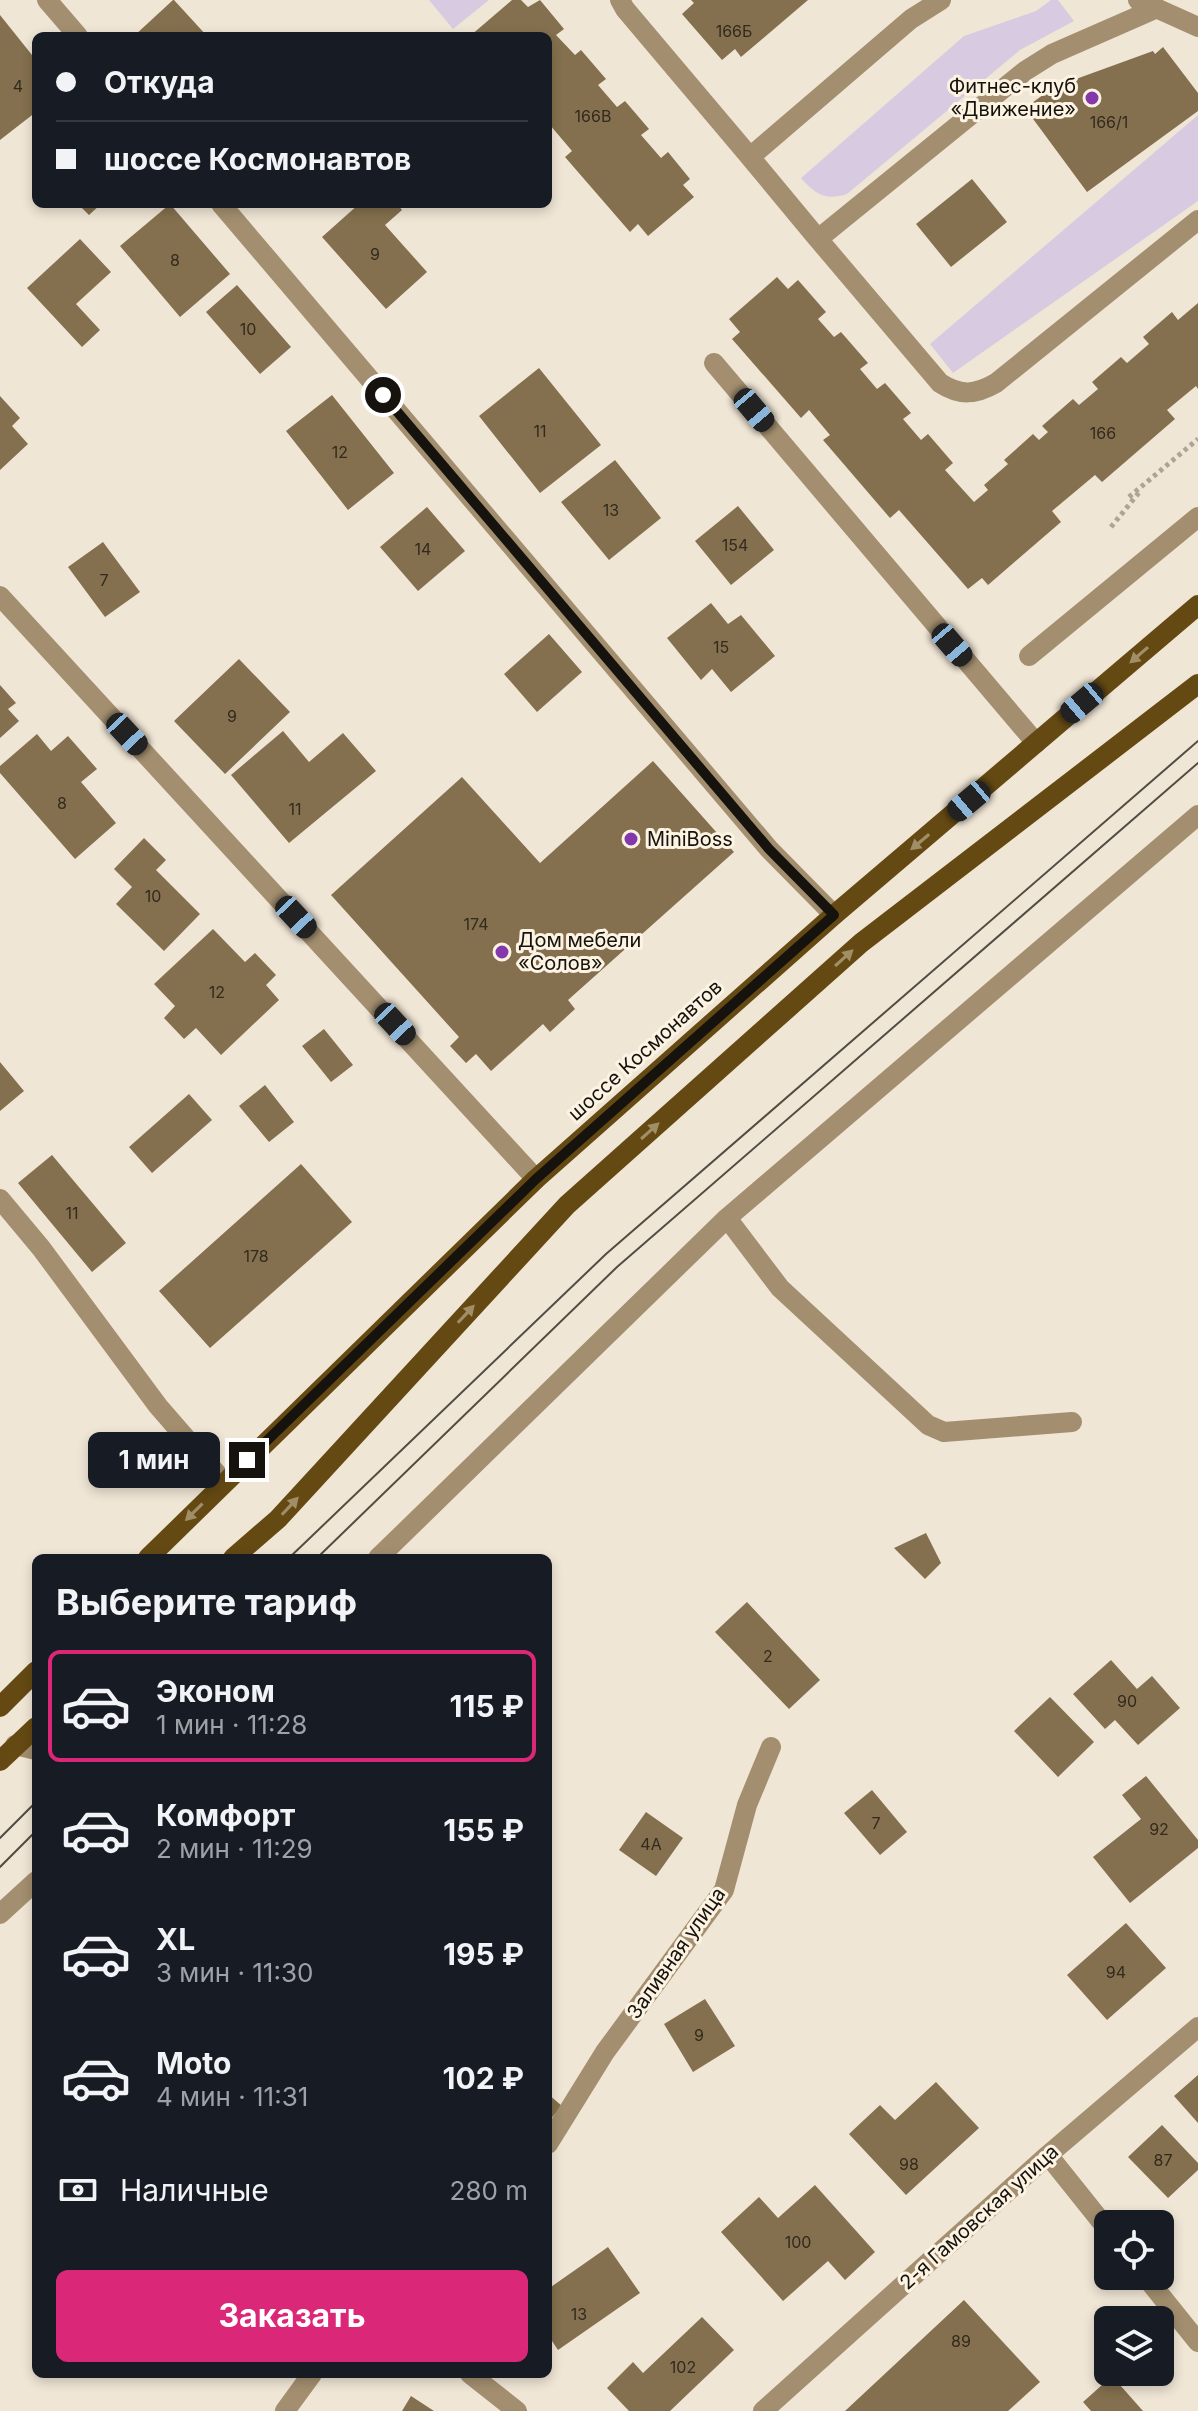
<!DOCTYPE html>
<html lang="ru">
<meta charset="utf-8">
<style>
:root{--surface:#171b24;--page:#242831;--text:#f1f3f6;--muted:#9ea1a6;--line:#363941;--accent:#db2777}
body{margin:0;font-family:Inter,sans-serif;background:var(--page);color:var(--text);height:100vh;display:flex;flex-direction:column;font-size:30px;white-space:nowrap}
*{box-sizing:border-box;margin:0}
p{font-size:26px;color:var(--muted)}
.icon{flex:none;width:44px;height:44px;fill:none;stroke:currentColor;stroke-width:2;stroke-linecap:round;stroke-linejoin:round}
.map{position:relative;flex:1;overflow:hidden}
.side{position:absolute;left:32px;top:1554px;width:520px;height:824px;display:flex;flex-direction:column;background:var(--surface);border-radius:12px;box-shadow:0 4px 12px #0003}
.side>*{flex:none}
.banner{position:absolute;left:32px;top:32px;width:520px;height:176px;border-radius:12px;box-shadow:0 4px 12px #0003;display:grid;align-content:center;height:176px;padding:0 24px;background:var(--surface)}
.tools{position:absolute;left:1094px;top:2210px;display:grid;gap:16px}
.tools a{display:grid;place-items:center;width:80px;height:80px;border-radius:12px;background:var(--surface);box-shadow:0 4px 12px #0003;font-size:40px}
.end{position:absolute;width:36px;height:36px;margin:-18px;border:10px solid #16130e;background:#fff;box-shadow:0 0 0 4px #fff}
.from{border-radius:50%}
.bubble{position:absolute;height:56px;border-radius:12px;background:var(--surface);box-shadow:0 4px 12px #0003;font-size:26px;font-weight:700;line-height:56px;text-align:center}
.car{position:absolute;width:24px;height:48px;margin:-24px -12px;border-radius:10px;box-shadow:0 0 6px 2px #0007;background:linear-gradient(#222 24%,#8ab4d8 0 40%,#222 0 76%,#8ab4d8 0 86%,#222 0)}
.banner b{display:flex;align-items:center;gap:28px;height:76px;font-size:30px}
.banner b+b{border-top:2px solid var(--line)}
.banner i{width:20px;height:20px;background:var(--text)}
ul{padding:0;list-style:none}
li{display:flex;align-items:center;gap:24px;height:112px;margin:0 16px 12px;padding:0 8px;border:4px solid transparent;border-radius:12px}
li div{flex:1}
li b{display:block;font-size:30px}
li em{font-style:normal;font-weight:700}
li.selected{border-color:var(--accent)}
li>.icon{width:72px;height:72px;stroke-width:1.5}
h2{padding:0 24px;font-size:36px;line-height:96px}
.pay{display:flex;align-items:center;gap:20px;height:88px;padding:0 24px;font-size:30px}
.pay p{margin-inline-start:auto}
.button{display:flex;gap:16px;margin-top:auto;padding:16px 24px}
.button a{flex:1;height:92px;border-radius:12px;background:var(--accent);color:#fff;font-size:32px;font-weight:700;line-height:92px;text-align:center}
.map>svg:first-child{display:block}
.green{fill:#d8cbe1}
.building{fill:#84704e}
.lines{fill:none;stroke-linecap:round;stroke-linejoin:round}
.path{stroke:#aba497;stroke-width:5;stroke-dasharray:4 4;stroke-linecap:butt}
.minor{stroke:#a38f6f;stroke-width:20}
.major{stroke:#644913;stroke-width:20}
.tram{stroke:#514c44;stroke-width:2}
.oneway{fill:#a18d66}
.route{stroke:#16130e;stroke-width:10}
.poi-dot{fill:#8339aa;stroke:#fdf3e3;stroke-width:3}
.labels{text-anchor:middle;dominant-baseline:central;stroke-width:6;stroke-linejoin:round;paint-order:stroke}
.number-label{font-size:16px;fill:#322a1e}
.poi-label{font-size:20px;fill:#16130e;stroke:#fdf3e3;text-anchor:start}
.street-label{font-size:20px;fill:#16130e;stroke:#fdf3e3}
</style>
<div class="map">
<svg width="1198" height="2411" viewBox="0 0 1198 2411">
<rect width="100%" height="100%" fill="#f0e6d6"/>
<path class="green" d="M429 0H489L453 29Z
M1051 0H1058L1074 21 1020 50 847 194C825 201 815 194 801 178L964 36 1036 11Z
M1198 115V201L953 373 930 344Z"/>
<path class="building" d="M174 0 207 36H134L173 0Z
M512 0H521L528 7 540 0 564 29 556 35 575 55 581 50 606 79 598 85 617 107 625 101 649 129 641 135 661 158 668 152 690 179 683 185 694 197 648 236 638 224 630 232 565 157 572 151 550 125 548 126V36H470Z
M691 0H808L741 57 735 49 722 60 682 14 694 3Z
M0 15 36 60V112L0 140Z
M1163 47 1198 93V111L1087 192 1025 108 1054 87 1153 51 1155 54Z
M972 179 1007 222 951 267 916 224Z
M78 204H101L89 215Z
M170 204 230 274 180 317 120 246Z
M359 204H397L402 210 385 225 427 272 386 309 322 237Z
M80 239 111 272 76 304 100 330 82 347 27 288Z
M777 277 788 289 798 280 826 312 818 319 834 337 841 332 868 363 860 369 877 389 885 383 911 413 903 419 921 440 928 434 953 463 945 470 974 502 988 490 984 485 1008 464 1004 460 1033 434 1039 440 1048 432 1042 426 1073 399 1079 405 1098 389 1092 382 1121 357 1127 363 1149 344 1143 337 1172 312 1178 320 1198 303V389L1196 386 1167 410 1175 419 1102 482 1095 475 1052 511 1061 522 988 585 982 578 968 589 899 510 890 518 823 440 830 435 809 410 801 418 732 339 740 332 729 319Z
M237 285 291 347 260 374 206 312Z
M539 368 601 445 540 493 479 416Z
M332 395 394 473 348 510 286 431Z
M0 396 20 418 12 426 28 444 0 470Z
M615 460 661 518 609 560 561 502Z
M738 506 774 550 731 585 695 541Z
M427 507 465 551 418 591 380 547Z
M103 542 140 592 105 617 68 567Z
M711 603 728 624 741 615 775 656 731 692 712 669 701 680 667 638Z
M549 634 582 672 537 712 504 674Z
M239 659 290 712 225 774 174 721Z
M0 685 16 703 8 709 19 721 0 738Z
M283 731 309 762 343 733 376 771 289 843 231 775Z
M37 734 51 751 68 736 97 769 81 782 116 823 75 859 0 773V766Z
M653 761 734 852 568 1000 575 1009 550 1032 543 1024 491 1071 476 1054 466 1063 450 1046 459 1037 331 895 462 777 540 863Z
M144 838 166 860 156 870 200 914 164 951 116 904 132 887 114 869Z
M213 929 245 962 255 953 276 975 266 985 279 1000 221 1055 196 1028 184 1039 164 1018 175 1006 154 984Z
M324 1029 353 1065 331 1082 302 1046Z
M0 1062 24 1091 0 1111Z
M265 1085 294 1122 269 1142 239 1106Z
M189 1094 212 1120 152 1173 129 1147Z
M52 1155 126 1243 92 1272 18 1183Z
M301 1164 352 1222 210 1348 159 1291Z
M926 1533 941 1563 925 1579 894 1548Z
M747 1602 820 1680 789 1709 715 1632Z
M1111 1660 1137 1689 1152 1676 1180 1708 1138 1745 1115 1720 1105 1729 1073 1694Z
M1050 1697 1094 1742 1058 1777 1014 1731Z
M1146 1776 1198 1840V1848L1130 1903 1093 1857 1141 1819 1122 1795Z
M872 1790 907 1832 880 1855 844 1813Z
M646 1812 683 1838 656 1876 619 1850Z
M1126 1923 1166 1968 1107 2020 1067 1975Z
M705 1999 735 2046 693 2072 664 2024Z
M1198 2075V2123L1174 2096Z
M936 2082 979 2128 906 2195 849 2134 880 2105 895 2120Z
M548 2094 562 2106 548 2122Z
M1162 2125 1198 2163V2170L1168 2198 1128 2157Z
M815 2185 875 2252 845 2280 828 2261 783 2301 721 2232 759 2197 778 2218Z
M608 2247 640 2293 558 2350 548 2335V2289Z
M964 2300 1040 2382 1008 2411H845Z
M702 2317 734 2350 670 2411H629L607 2388 633 2362 643 2373Z
M1112 2376 1143 2411H1091L1083 2402Z
M411 2396 434 2411H402Z"/>
<g class="lines">
<path class="path" d="M1129 497 1198 439
M1111 527 1141 490"/>
<path class="minor" d="M47 0 78 36
M620 0 625 9 750 157 911 19 941 0
M1138 0 1198 27
M1157 8 1052 54 1025 71 818 239 940 383C960 396 975 395 996 383L1198 220
M750 157 818 239
M221 204 769 849 834 915
M714 363 1036 743
M0 596 536 1179
M1029 656 1198 517
M0 1199 41 1248 158 1406 224 1482
M727 1218 780 1288 928 1425 944 1432 1072 1422
M378 1558 727 1218 1198 815
M15 1745 36 1750
M0 1914 36 1881
M548 2144 605 2052 724 1890 747 1805 771 1747
M1048 2155 1108 2230
M1145 2276 1198 2342
M470 2374 517 2411
M285 2411 312 2374
M763 2411 1048 2155 1198 2027"/>
<path class="major" d="M148 1558 536 1179 834 915 1198 605
M233 1558 278 1519 567 1205 861 943 1198 684
M0 1707 36 1671
M0 1761 36 1727"/>
<path class="tram" d="M289 1558 606 1254 1198 741
M317 1558 617 1267 1198 763
M0 1838 36 1802
M0 1867 36 1831"/>
</g>
<defs><path id="oneway-solid" d="M-6-.8H1V-3.2L6.5 0L1 3.2V.8H-6Z" transform="scale(2)"/></defs>
<g class="oneway">
<use href="#oneway-solid" transform="translate(1139 655) rotate(139)"/>
<use href="#oneway-solid" transform="translate(920 842) rotate(140)"/>
<use href="#oneway-solid" transform="translate(844 958) rotate(-42)"/>
<use href="#oneway-solid" transform="translate(650 1131) rotate(-42)"/>
<use href="#oneway-solid" transform="translate(466 1314) rotate(-47)"/>
<use href="#oneway-solid" transform="translate(290 1506) rotate(-47)"/>
<use href="#oneway-solid" transform="translate(194 1512) rotate(135)"/>
</g>
<g class="lines">
<path class="route" d="M247 1460 536 1179 834 915 769 849 383 395"/>
</g>
<g class="poi-dot">
<circle cx="1092" cy="98" r="8"/>
<circle cx="631" cy="839" r="8"/>
<circle cx="502" cy="952" r="8"/>
</g>
<g class="labels">
<g class="number-label">
<text x="734" y="31">166Б</text>
<text x="18" y="86">4</text>
<text x="593" y="116">166В</text>
<text x="1109" y="122">166/1</text>
<text x="375" y="254">9</text>
<text x="175" y="260">8</text>
<text x="248" y="329">10</text>
<text x="540" y="431">11</text>
<text x="1103" y="433">166</text>
<text x="340" y="452">12</text>
<text x="611" y="510">13</text>
<text x="735" y="545">154</text>
<text x="423" y="549">14</text>
<text x="104" y="580">7</text>
<text x="721" y="647">15</text>
<text x="232" y="716">9</text>
<text x="62" y="803">8</text>
<text x="295" y="809">11</text>
<text x="153" y="896">10</text>
<text x="476" y="924">174</text>
<text x="217" y="992">12</text>
<text x="72" y="1213">11</text>
<text x="256" y="1256">178</text>
<text x="768" y="1656">2</text>
<text x="1127" y="1701">90</text>
<text x="876" y="1823">7</text>
<text x="1159" y="1829">92</text>
<text x="651" y="1844">4А</text>
<text x="1116" y="1972">94</text>
<text x="699" y="2035">9</text>
<text x="1163" y="2160">87</text>
<text x="909" y="2164">98</text>
<text x="798" y="2242">100</text>
<text x="579" y="2314">13</text>
<text x="961" y="2341">89</text>
<text x="683" y="2367">102</text>
</g>
<g class="poi-label">
<text x="1076" y="86" text-anchor="end">Фитнес-клуб<tspan x="1076" dy="23">«Движение»</tspan></text>
<text x="647" y="839">MiniBoss</text>
<text x="518" y="940">Дом мебели<tspan x="518" dy="23">«Солов»</tspan></text>
</g>
<g class="street-label">
<text transform="translate(645 1050) rotate(-42)">шоссе Космонавтов</text>
<text transform="translate(676 1953) rotate(-55)">Заливная улица</text>
<text transform="translate(979 2217) rotate(-42)">2-я Гамовская улица</text>
</g>
</g>
</svg>
<div class="tools">
<a><svg class="icon" aria-label="locate" viewBox="0 0 24 24"><circle cx="12" cy="12" r="6"/><path d="M12 2v4M12 18v4M2 12h4M18 12h4"/></svg></a>
<a><svg class="icon" aria-label="layers" viewBox="0 0 24 24"><path d="M12 4l9 5-9 5-9-5zM3 14l9 5 9-5"/></svg></a>
</div>
<i class="end from" style="left:383px;top:395px"></i>
<i class="end" style="left:247px;top:1460px"></i>
<div class="bubble" style="left:88px;top:1432px;width:132px">1 мин</div>
<i class="car" style="left:754px;top:410px;rotate:140deg"></i>
<i class="car" style="left:952px;top:645px;rotate:139deg"></i>
<i class="car" style="left:1082px;top:703px;rotate:230deg"></i>
<i class="car" style="left:127px;top:734px;rotate:137deg"></i>
<i class="car" style="left:969px;top:801px;rotate:230deg"></i>
<i class="car" style="left:296px;top:917px;rotate:137deg"></i>
<i class="car" style="left:395px;top:1024px;rotate:137deg"></i>
<div class="banner">
<b><i class="from"></i>Откуда</b>
<b><i></i>шоссе Космонавтов</b>
</div>
<section class="side">
<h2>Выберите тариф</h2>
<ul>
<li class="selected"><svg class="icon" aria-label="car" viewBox="0 0 24 24"><path d="M5 17H2v-5l4-1 3-4h7l3 4 3 1v5h-3M9 17h6M6 11h13"/><circle cx="7" cy="17" r="2"/><circle cx="17" cy="17" r="2"/></svg><div><b>Эконом</b><p>1 мин · 11:28</p></div><em>115 ₽</em></li>
<li><svg class="icon" aria-label="car" viewBox="0 0 24 24"><path d="M5 17H2v-5l4-1 3-4h7l3 4 3 1v5h-3M9 17h6M6 11h13"/><circle cx="7" cy="17" r="2"/><circle cx="17" cy="17" r="2"/></svg><div><b>Комфорт</b><p>2 мин · 11:29</p></div><em>155 ₽</em></li>
<li><svg class="icon" aria-label="car" viewBox="0 0 24 24"><path d="M5 17H2v-5l4-1 3-4h7l3 4 3 1v5h-3M9 17h6M6 11h13"/><circle cx="7" cy="17" r="2"/><circle cx="17" cy="17" r="2"/></svg><div><b>XL</b><p>3 мин · 11:30</p></div><em>195 ₽</em></li>
<li><svg class="icon" aria-label="car" viewBox="0 0 24 24"><path d="M5 17H2v-5l4-1 3-4h7l3 4 3 1v5h-3M9 17h6M6 11h13"/><circle cx="7" cy="17" r="2"/><circle cx="17" cy="17" r="2"/></svg><div><b>Moto</b><p>4 мин · 11:31</p></div><em>102 ₽</em></li>
</ul>
<div class="pay"><svg class="icon" aria-label="cash" viewBox="0 0 24 24"><path d="M3 7h18v10H3z"/><circle cx="12" cy="12" r="2"/></svg>Наличные<p>280 m</p></div>
<div class="button"><a>Заказать</a></div>
</section>
</div>
